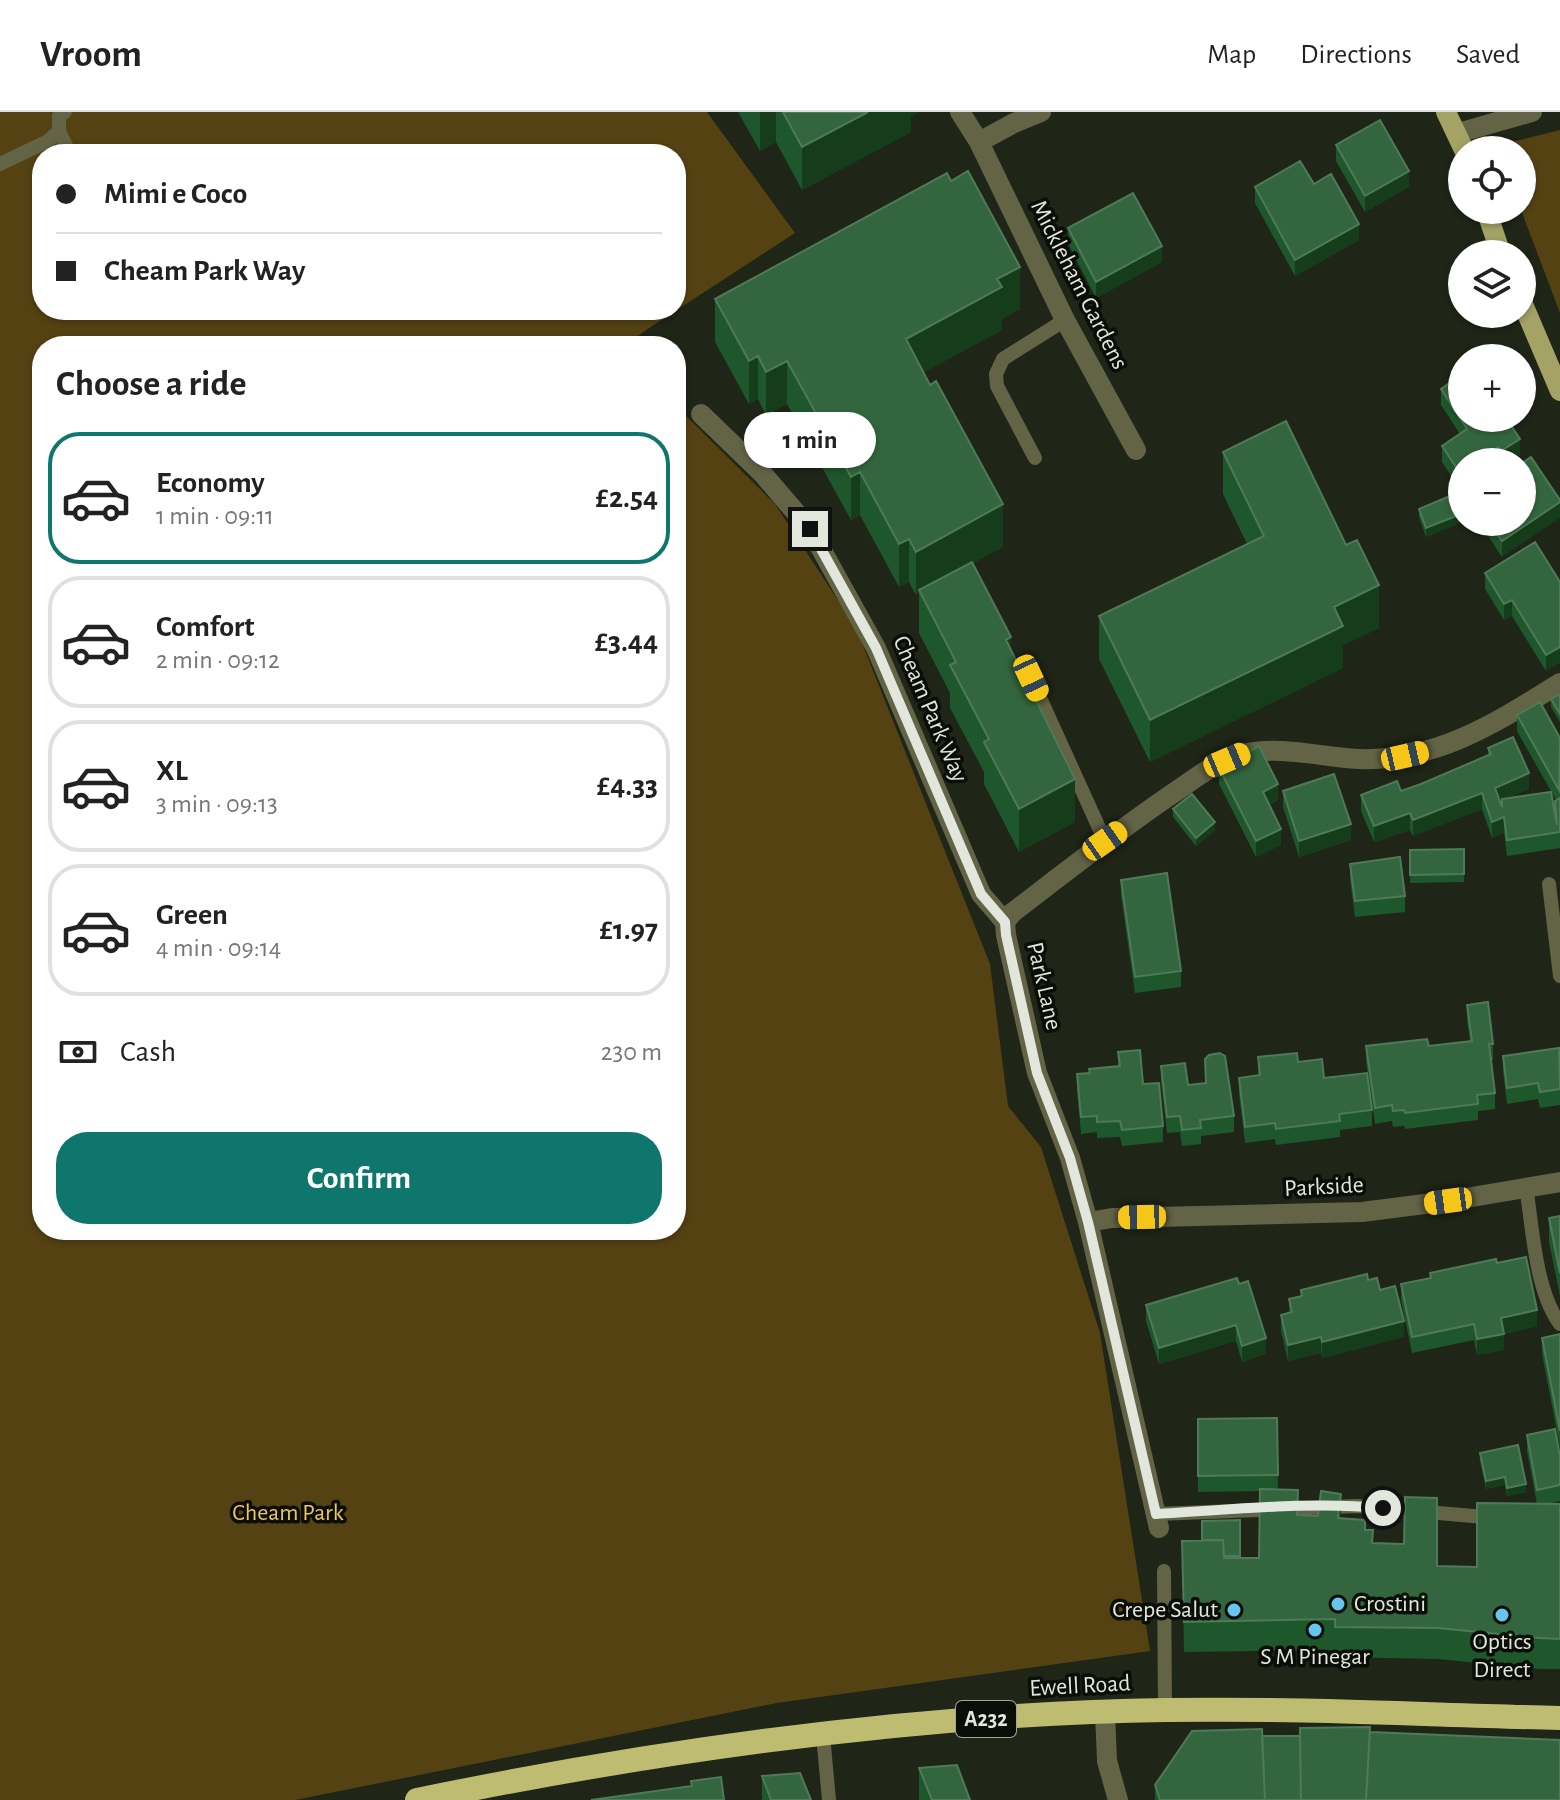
<!DOCTYPE html>
<meta charset="utf-8">
<style>
:root{--surface:#fff;--page:#f6f6f6;--text:#222;--muted:#767676;--line:#e0e0e0;--accent:#0f766e}
body{margin:0;font-family:"Alegreya Sans",sans-serif;background:var(--page);color:var(--text);height:100vh;display:flex;flex-direction:column;font-size:30px;white-space:nowrap}
*{box-sizing:border-box;margin:0}
p{font-size:26px;color:var(--muted)}
.icon{flex:none;width:44px;height:44px;fill:none;stroke:currentColor;stroke-width:2;stroke-linecap:round;stroke-linejoin:round}
.map{position:relative;flex:1;overflow:hidden}
.side{position:absolute;left:32px;top:224px;width:654px;height:904px;display:flex;flex-direction:column;background:var(--surface);border-radius:32px;box-shadow:0 2px 6px #0004}
.side>*{flex:none}
.guide{position:absolute;left:32px;top:32px;width:654px;height:176px;border-radius:32px;box-shadow:0 2px 6px #0004;display:grid;align-content:center;height:176px;padding:0 24px;background:var(--surface)}
.fabs{position:absolute;left:1448px;top:24px;display:grid;gap:16px}
.fabs a{display:grid;place-items:center;width:88px;height:88px;border-radius:50%;background:var(--surface);box-shadow:0 2px 6px #0004;font-size:40px}
.end{position:absolute;width:36px;height:36px;margin:-18px;border:10px solid #e2e7dd;background:#111;box-shadow:0 0 0 4px #111}
.from{border-radius:50%}
.bubble{position:absolute;height:56px;border-radius:28px;background:var(--surface);box-shadow:0 2px 6px #0004;font-size:26px;font-weight:700;line-height:56px;text-align:center}
.car{position:absolute;width:24px;height:48px;margin:-24px -12px;border-radius:10px;box-shadow:0 0 6px 2px #0007;background:linear-gradient(#f5c518 24%,#345 0 40%,#f5c518 0 76%,#345 0 86%,#f5c518 0)}
.guide b{display:flex;align-items:center;gap:28px;height:76px;font-size:30px}
.guide b+b{border-top:2px solid var(--line)}
.guide i{width:20px;height:20px;background:var(--text)}
ul{padding:0;list-style:none}
li{display:flex;align-items:center;gap:24px;height:132px;margin:0 16px 12px;padding:0 8px;border:4px solid var(--line);border-radius:32px}
li div{flex:1}
li b{display:block;font-size:30px}
li em{font-style:normal;font-weight:700}
li.active{border-color:var(--accent)}
li>.icon{width:72px;height:72px;stroke-width:1.5}
h2{padding:0 24px;font-size:36px;line-height:96px}
.pay{display:flex;align-items:center;gap:20px;height:88px;padding:0 24px;font-size:30px}
.pay p{margin-inline-start:auto}
.cta{display:flex;gap:16px;margin-top:auto;padding:16px 24px}
.cta a{flex:1;height:92px;border-radius:32px;background:var(--accent);color:#fff;font-size:32px;font-weight:700;line-height:92px;text-align:center}
header{display:flex;align-items:center;gap:48px;box-sizing:border-box;height:112px;padding:0 40px;background:var(--surface);border-bottom:2px solid var(--line)}
header strong{font-size:38px}
nav{display:flex;gap:44px;margin-inline-start:auto;font-size:28px}
.map>svg:first-child{display:block}
.green{fill:#554213;fill-rule:evenodd}
.lines{fill:none;stroke-linecap:round;stroke-linejoin:round}
.lane{stroke:#636346;stroke-width:14}
.street{stroke:#636346;stroke-width:20}
.primary{stroke:#a4a265;stroke-width:20}
.highway{stroke:#bebc71;stroke-width:24}
.wall{fill:#1e572b}
.shaded-wall{fill:#153c1b}
.building{fill:#33663e;stroke:#4e7a57;stroke-width:2}
.route{stroke:#e2e7dd;stroke-width:10}
.poi-dot{fill:#65c5ee;stroke:#0b0d07;stroke-width:3}
.labels{text-anchor:middle;dominant-baseline:central;stroke-width:7;stroke-linejoin:round;paint-order:stroke}
.shield{fill:#0b0d07;stroke:#a2a69d;stroke-width:2}
.shield-label{font-size:22px;font-weight:bold;fill:#e2e7dd}
.street-label{font-size:24px;fill:#e2e7dd;stroke:#0b0d07}
.park-label{font-size:24px;fill:#efc562;stroke:#0b0d07}
.poi-label{font-size:24px;fill:#e2e7dd;stroke:#0b0d07}
</style>
<header>
<strong>Vroom</strong>
<nav><a>Map</a><a>Directions</a><a>Saved</a></nav>
</header>
<div class="map">
<svg width="1560" height="1688" viewBox="0 0 1560 1688">
<rect width="100%" height="100%" fill="#1f2517"/>
<path class="green" d="M0 0H707L795 121 646 218 629 231 630 234H42V1118H676V294L775 392 856 516 990 852 1008 994 1041 1035 1100 1221 1150 1539 777 1591 295 1688H0ZM42 42H676V198H42Z
M1560 18V201L1521 98 1522 38H1498L1496 34Z"/>
<g class="lines">
<path class="lane" d="M65 0 59 4V19L70 42
M0 52 48 29 59 19
M1035 346 997 274 996 262 1003 247 1065 208
M1031 566 1105 729
M1549 772 1560 864
M1526 1075C1533 1117 1535 1178 1560 1212
M1156 1402 1357 1394 1496 1406
M1164 1459 1165 1598
M823 1623 829 1688"/>
<path class="street" d="M960 0 979 30 1014 11 1041 0
M1458 21 1532 0
M979 30 1065 208 1136 338
M701 302 762 361 810 417 876 536 981 782 1005 810
M1088 1110 1112 1106 1362 1100 1448 1089 1560 1070
M1159 1416 1088 1110 1070 1046 1037 961 1006 823 1005 810 1012 801C1064 761 1115 721 1169 684 1192 669 1215 649 1243 642 1280 633 1321 645 1358 647 1436 650 1496 611 1560 571
M1105 1601 1107 1649 1118 1688"/>
<path class="primary" d="M1446 0 1464 38
M1486 98 1501 142
M1522 190 1560 279"/>
<path class="highway" d="M417 1688C664 1637 915 1602 1167 1598 1298 1596 1429 1603 1560 1606"/>
</g>
<path class="wall" d="M738 0H919L911 4V20L802 78 776 30 760 39Z
M1336 33 1409 75 1365 100 1336 49Z
M1314 72 1359 128 1295 164 1255 91V75Z
M1068 116 1162 150 1096 186 1068 132Z
M715 187 1020 197 1002 207V218L924 260 1003 435 973 451 1011 539 1075 710 1019 740 984 672V660L950 596V581L919 521V481L916 483 909 470 899 475 860 403 851 408 787 292 766 303 758 287 749 292 715 230Z
M1441 277 1520 343 1510 350H1462V375L1460 377 1442 350V334L1460 322 1441 293Z
M1223 340 1379 516 1343 533V556L1150 650 1099 547V504L1247 432 1223 382Z
M1419 397 1459 411 1426 425 1419 405Z
M1479 410H1522L1502 445Z
M1485 461 1560 470 1546 559 1512 504 1504 508 1485 477Z
M1560 582V610L1551 595V587Z
M1517 603 1560 626V736L1507 744 1504 721 1492 726 1482 697 1413 724 1410 718 1374 730 1361 699V683L1401 679 1421 672 1488 644V636L1529 677 1509 686 1555 700V689L1556 688 1517 619Z
M1219 656 1278 688 1269 693 1281 733 1256 745 1219 672Z
M1283 679 1351 728 1299 745 1283 695Z
M1173 697 1215 718 1196 734 1173 705Z
M1464 737V770L1410 771V738Z
M1350 752 1405 784V800L1355 805 1350 768Z
M1121 768 1181 859V875L1135 881 1121 784Z
M1467 893 1493 932V948H1491L1495 981V997L1478 999V1008L1405 1017 1404 1014 1393 1015 1392 1009 1375 1012 1366 950V934H1429L1470 929 1467 909Z
M1118 940 1143 972 1163 1014V1030L1122 1034 1120 1025 1097 1026V1020L1081 1022 1077 978V962L1089 961V957L1118 954Z
M1560 942V993L1540 996 1538 987 1507 992 1503 960V944Z
M1258 945 1298 950 1372 998V1014L1340 1018V1025L1276 1033 1275 1027 1245 1031 1239 982V966L1258 964Z
M1161 954 1234 1004V1020L1201 1024V1032L1182 1034 1180 1020 1167 1021 1161 970Z
M1560 1104V1184L1549 1130V1106Z
M1497 1151 1537 1214 1504 1222V1238L1477 1243 1474 1228 1412 1241 1401 1188V1172L1430 1166V1161Z
M1237 1166 1266 1242 1242 1250 1236 1229 1159 1252 1146 1209V1193Z
M1368 1168 1380 1178 1404 1225 1322 1246 1321 1241 1288 1249 1281 1219V1203L1289 1201V1187L1301 1185V1178Z
M1560 1222V1335L1542 1242V1226Z
M1277 1306 1278 1378 1298 1403 1341 1406 1365 1418 1373 1431 1437 1454 1477 1455 1537 1392 1527 1339V1323L1560 1344V1389L1548 1392H1560V1557H1539L1438 1547 1335 1545V1538L1184 1540 1182 1429 1202 1428 1240 1408V1446H1259L1260 1379 1198 1380V1307Z
M1480 1341 1526 1380 1507 1384 1505 1373 1486 1377 1480 1349Z
M1370 1620 1560 1688H1155V1673L1262 1624Z
M919 1656 970 1688H919Z
M762 1664 811 1688H762Z"/>
<path class="shaded-wall" d="M760 0H776V30L760 39Z
M868 0H919L911 4V20L802 78V35Z
M1409 59V75L1365 100V84Z
M1359 112V128L1295 164V148Z
M1162 134V150L1096 186V170Z
M1020 155V197L1002 207V218L906 270V227L997 167Z
M758 244V287L749 292V249Z
M787 249V292L766 303V260Z
M1520 327V343L1510 350H1501V339Z
M1498 335V350H1476Z
M1462 359V375L1460 377V361Z
M860 360V403L851 408V365Z
M1560 390V406L1502 445V429Z
M1003 392V435L920 480 919 478V481L916 483V440Z
M1459 403V411L1426 425V416Z
M909 427V470L899 475V432Z
M1379 473V516L1343 533V556L1150 650V608L1334 495Z
M1512 488V504L1504 508V492Z
M1011 525V567L1006 528Z
M1560 535V551L1546 559V543Z
M1529 661V677L1495 692V676Z
M1075 667V710L1019 740V697Z
M1278 672V688L1263 696V680Z
M1482 681V697L1413 724V708Z
M1410 701V718L1374 730V714Z
M1504 705V721L1492 726V710Z
M1215 710V718L1196 734V726Z
M1351 712V728L1299 745V729Z
M1281 717V733L1256 745V729Z
M1537 1198V1214L1504 1222V1238L1477 1243V1227L1501 1206Z
M1404 1209V1225L1322 1246V1230Z
M1236 1213V1229L1159 1252V1236Z
M1321 1225V1241L1288 1249V1233Z
M1266 1226V1242L1242 1250V1234Z
M1505 1365V1373L1486 1377V1369Z
M1526 1372V1380L1507 1384V1376Z
M1341 1382V1412L1338 1406Z"/>
<path class="building" d="M783 0H868L802 35Z
M1380 8 1409 59 1365 84 1336 33Z
M1300 49 1314 72 1331 62 1359 112 1295 148 1255 75Z
M968 59 1020 155 997 167 1002 175 906 227 930 273 936 269 1003 392 916 440 909 427 899 432 860 360 851 365 787 249 766 260 758 244 749 249 715 187 947 61 951 69Z
M1133 81 1162 134 1096 170 1068 116Z
M1462 262V306H1506L1520 327 1501 339 1498 335 1476 350H1462V359L1460 361 1442 334 1467 317 1441 277Z
M1286 309 1346 433 1357 428 1379 473 1334 495 1343 514 1150 608 1099 504 1264 424 1223 340Z
M1531 345 1560 388V390L1502 429 1489 410H1522V351Z
M1452 383 1459 403 1426 416 1419 397Z
M1535 430 1560 470V535L1546 543 1512 488 1504 492 1485 461Z
M972 450 1011 525 1006 528 1075 667 1019 697 984 630 989 627 950 553 956 550 919 478Z
M1560 582V602L1551 587Z
M1540 590 1560 626 1559 678 1517 603Z
M1513 625 1529 661 1495 676 1502 695V687L1551 680 1557 713 1555 689 1560 686V720L1507 728 1504 705 1492 710 1482 681 1413 708 1410 701 1374 714 1361 683 1397 669 1401 679 1421 672 1491 642 1488 636Z
M1259 634 1278 672 1263 680 1281 717 1256 729 1219 656Z
M1334 662 1351 712 1299 729 1283 679Z
M1192 682 1215 710 1196 726 1173 697Z
M1464 737V762L1410 763V738Z
M1400 745 1405 784 1355 789 1350 752Z
M1167 761 1181 859 1135 865 1121 768Z
M1488 890 1493 932H1489L1495 981 1477 983 1478 992 1405 1001 1404 998 1393 999 1392 993 1375 996 1366 934 1427 927 1429 934 1472 929 1467 893Z
M1559 936 1560 977 1540 980 1538 971 1507 976 1503 944Z
M1140 938 1143 972 1159 971 1163 1014 1122 1018 1120 1009 1097 1010V1004L1081 1005 1077 962 1090 961 1089 957 1120 954 1118 940Z
M1220 941 1225 944 1234 1004 1200 1008 1201 1016 1182 1018 1180 1004 1167 1005 1161 954 1185 951 1188 973 1206 971 1205 947 1209 943Z
M1297 941 1298 950 1322 947 1324 966 1367 961 1372 998 1339 1002 1340 1009 1276 1017 1275 1011 1245 1015 1239 966 1260 963 1258 945Z
M1560 1104V1161L1549 1106Z
M1526 1145 1537 1198 1501 1206 1504 1222 1477 1227 1474 1212 1412 1225 1401 1172 1431 1166 1430 1161 1496 1147 1497 1151Z
M1367 1162 1368 1168 1377 1166 1380 1178 1395 1174 1404 1209 1322 1230 1321 1225 1288 1233 1281 1203 1292 1200 1289 1187 1302 1184 1301 1178Z
M1237 1166 1239 1172 1248 1169 1266 1226 1242 1234 1236 1213 1159 1236 1146 1193Z
M1560 1222V1319L1542 1226Z
M1277 1306 1278 1363 1198 1364V1307Z
M1555 1317 1560 1344V1373L1537 1378 1527 1323Z
M1518 1333 1526 1372 1507 1376 1505 1365 1486 1369 1480 1341Z
M1260 1377 1298 1378 1297 1403 1318 1404 1321 1379 1341 1382 1338 1406 1365 1408V1418H1373L1372 1431 1404 1432 1405 1385 1437 1386V1454L1477 1455V1391L1560 1392V1527L1539 1526 1438 1516 1335 1515V1507L1184 1510 1182 1429 1223 1428 1224 1446H1259Z
M1240 1408V1444H1224L1223 1428H1202V1409Z
M1370 1615 1366 1688H1301L1300 1616Z
M1262 1617 1265 1688H1160L1155 1673 1192 1619Z
M1370 1620 1560 1628V1688H1366Z
M1262 1624H1300L1301 1688H1265Z
M957 1653 970 1688H932L919 1656Z
M800 1661 811 1688H771L762 1664Z
M721 1665 724 1688H591L692 1674 691 1669Z"/>
<g class="lines">
<path class="route" d="M810 417 876 536 981 782 1005 810 1006 823 1037 961 1070 1046 1088 1110 1156 1402C1231 1398 1308 1389 1383 1396"/>
</g>
<g class="poi-dot">
<circle cx="1338" cy="1492" r="8"/>
<circle cx="1234" cy="1498" r="8"/>
<circle cx="1502" cy="1503" r="8"/>
<circle cx="1315" cy="1518" r="8"/>
</g>
<g class="labels">
<rect class="shield" x="956" y="1589" width="60" height="36" rx="6"/>
<g class="shield-label">
<text x="986" y="1607">A232</text>
</g>
<g class="street-label">
<text transform="translate(1079 173) rotate(63)">Mickleham Gardens</text>
<text transform="translate(930 597) rotate(67)">Cheam Park Way</text>
<text transform="translate(1044 874) rotate(77)">Park Lane</text>
<text transform="translate(1324 1075) rotate(-3)">Parkside</text>
<text transform="translate(1080 1574) rotate(-3)">Ewell Road</text>
</g>
<g class="park-label">
<text x="288" y="1401">Cheam Park</text>
</g>
<g class="poi-label">
<text x="1354" y="1492" text-anchor="start">Crostini</text>
<text x="1218" y="1498" text-anchor="end">Crepe Salut</text>
<text x="1502" y="1530">Optics<tspan x="1502" dy="28">Direct</tspan></text>
<text x="1315" y="1545">S M Pinegar</text>
</g>
</g>
</svg>
<div class="fabs">
<a><svg class="icon" aria-label="locate" viewBox="0 0 24 24"><circle cx="12" cy="12" r="6"/><path d="M12 2v4M12 18v4M2 12h4M18 12h4"/></svg></a>
<a><svg class="icon" aria-label="layers" viewBox="0 0 24 24"><path d="M12 4l9 5-9 5-9-5zM3 14l9 5 9-5"/></svg></a>
<a>+</a>
<a>−</a>
</div>
<i class="end from" style="left:1383px;top:1396px"></i>
<i class="end" style="left:810px;top:417px"></i>
<div class="bubble" style="left:744px;top:300px;width:132px">1 min</div>
<i class="car" style="left:1031px;top:566px;rotate:155deg"></i>
<i class="car" style="left:1405px;top:644px;rotate:77deg"></i>
<i class="car" style="left:1227px;top:648px;rotate:67deg"></i>
<i class="car" style="left:1105px;top:729px;rotate:55deg"></i>
<i class="car" style="left:1448px;top:1089px;rotate:262deg"></i>
<i class="car" style="left:1142px;top:1105px;rotate:269deg"></i>
<div class="guide">
<b><i class="from"></i>Mimi e Coco</b>
<b><i></i>Cheam Park Way</b>
</div>
<section class="side">
<h2>Choose a ride</h2>
<ul>
<li class="active"><svg class="icon" aria-label="car" viewBox="0 0 24 24"><path d="M5 17H2v-5l4-1 3-4h7l3 4 3 1v5h-3M9 17h6M6 11h13"/><circle cx="7" cy="17" r="2"/><circle cx="17" cy="17" r="2"/></svg><div><b>Economy</b><p>1 min · 09:11</p></div><em>£2.54</em></li>
<li><svg class="icon" aria-label="car" viewBox="0 0 24 24"><path d="M5 17H2v-5l4-1 3-4h7l3 4 3 1v5h-3M9 17h6M6 11h13"/><circle cx="7" cy="17" r="2"/><circle cx="17" cy="17" r="2"/></svg><div><b>Comfort</b><p>2 min · 09:12</p></div><em>£3.44</em></li>
<li><svg class="icon" aria-label="car" viewBox="0 0 24 24"><path d="M5 17H2v-5l4-1 3-4h7l3 4 3 1v5h-3M9 17h6M6 11h13"/><circle cx="7" cy="17" r="2"/><circle cx="17" cy="17" r="2"/></svg><div><b>XL</b><p>3 min · 09:13</p></div><em>£4.33</em></li>
<li><svg class="icon" aria-label="car" viewBox="0 0 24 24"><path d="M5 17H2v-5l4-1 3-4h7l3 4 3 1v5h-3M9 17h6M6 11h13"/><circle cx="7" cy="17" r="2"/><circle cx="17" cy="17" r="2"/></svg><div><b>Green</b><p>4 min · 09:14</p></div><em>£1.97</em></li>
</ul>
<div class="pay"><svg class="icon" aria-label="cash" viewBox="0 0 24 24"><path d="M3 7h18v10H3z"/><circle cx="12" cy="12" r="2"/></svg>Cash<p>230 m</p></div>
<div class="cta"><a>Confirm</a></div>
</section>
</div>
